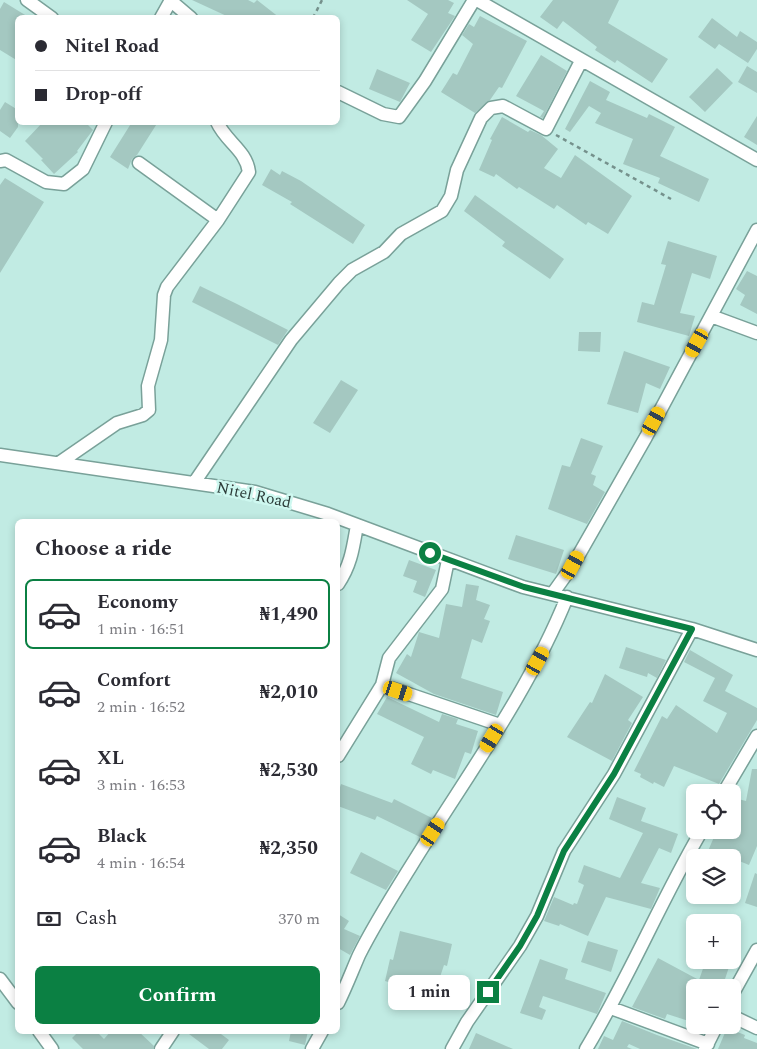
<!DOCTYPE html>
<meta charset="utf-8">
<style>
:root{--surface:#fff;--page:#f7f7f7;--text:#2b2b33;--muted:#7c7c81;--line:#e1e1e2;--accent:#0b8043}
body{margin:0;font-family:Spectral,serif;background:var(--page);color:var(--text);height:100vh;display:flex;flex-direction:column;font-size:19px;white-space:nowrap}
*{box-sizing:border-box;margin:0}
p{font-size:16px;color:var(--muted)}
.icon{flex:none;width:28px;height:28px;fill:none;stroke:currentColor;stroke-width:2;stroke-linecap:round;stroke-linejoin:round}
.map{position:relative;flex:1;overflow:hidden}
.side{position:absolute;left:15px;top:519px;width:325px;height:515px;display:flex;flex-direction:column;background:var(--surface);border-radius:8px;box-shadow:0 2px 8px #0003}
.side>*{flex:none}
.hud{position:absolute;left:15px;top:15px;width:325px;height:110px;border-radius:8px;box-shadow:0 2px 8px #0003;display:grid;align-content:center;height:110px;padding:0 20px;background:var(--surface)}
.fabs{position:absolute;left:686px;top:784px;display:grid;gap:10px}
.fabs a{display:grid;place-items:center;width:55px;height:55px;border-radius:8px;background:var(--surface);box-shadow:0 2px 8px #0003;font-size:25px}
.end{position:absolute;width:22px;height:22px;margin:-11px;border:6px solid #0b8043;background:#fff;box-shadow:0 0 0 2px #fff}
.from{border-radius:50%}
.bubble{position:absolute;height:35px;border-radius:8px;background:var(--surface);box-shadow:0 2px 8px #0003;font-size:16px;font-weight:700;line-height:35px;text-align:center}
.car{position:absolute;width:15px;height:30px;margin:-15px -8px;border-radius:6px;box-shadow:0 0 4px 1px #0007;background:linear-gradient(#f5c518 24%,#345 0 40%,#f5c518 0 76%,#345 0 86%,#f5c518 0)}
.hud b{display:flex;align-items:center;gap:18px;height:48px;font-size:19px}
.hud b+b{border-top:1px solid var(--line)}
.hud i{width:12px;height:12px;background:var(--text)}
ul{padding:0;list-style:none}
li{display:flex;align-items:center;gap:15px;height:70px;margin:0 10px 8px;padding:0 10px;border:2px solid transparent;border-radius:8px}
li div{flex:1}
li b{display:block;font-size:19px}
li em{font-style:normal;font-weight:700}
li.selected{border-color:var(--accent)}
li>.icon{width:45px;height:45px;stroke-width:1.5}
h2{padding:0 20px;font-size:22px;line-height:60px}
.pay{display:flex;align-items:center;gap:12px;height:55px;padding:0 20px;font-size:19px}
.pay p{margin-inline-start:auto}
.action{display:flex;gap:10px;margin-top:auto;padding:10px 20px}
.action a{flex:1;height:58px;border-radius:8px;background:var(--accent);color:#fff;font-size:20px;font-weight:700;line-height:58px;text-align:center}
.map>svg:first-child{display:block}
.building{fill:#a4c8c1}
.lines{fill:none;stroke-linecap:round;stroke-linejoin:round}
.street-casing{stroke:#79a199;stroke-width:15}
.path{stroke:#75918c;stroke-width:2.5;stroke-dasharray:4 4;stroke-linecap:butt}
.street{stroke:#fff;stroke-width:12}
.route{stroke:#0b8043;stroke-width:6}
.labels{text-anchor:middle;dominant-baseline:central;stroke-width:5;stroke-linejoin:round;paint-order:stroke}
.street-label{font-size:16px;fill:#2d3d3a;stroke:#cef8f0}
</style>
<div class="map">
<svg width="757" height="1049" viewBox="0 0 757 1049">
<rect width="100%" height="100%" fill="#c1ebe3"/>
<path class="building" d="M192 0H248L254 3 257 0 280 18H231Z
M407 0H448L454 3 448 13 455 16 431 52 411 40 428 14Z
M553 0H619L608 23 668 59 652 83 617 60 615 63 595 50 597 47 563 21 557 29 540 17Z
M4 2 30 18H18V61L0 50V9Z
M480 16 527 41 502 88 499 87 490 100 475 113 441 92 453 73 457 75 473 44 462 35 469 24 474 27Z
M712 18 737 37 740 31 757 42V49L748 63 719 44 715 49 698 37Z
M541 55 567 71 543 118 540 117 544 111 516 96Z
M747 66 757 72V93L738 82Z
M717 68 733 83 705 112 689 97Z
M377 69 410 83 400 102 369 89Z
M590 81 610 92 606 100 647 118 649 114 675 127 660 156 709 179 699 202 658 183 660 178 623 164 633 139 595 123 601 113 589 106 570 132 565 129Z
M5 102 18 110V127L10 138 0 131V110Z
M757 116V145L744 137Z
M502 117 528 132 530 130 541 135 558 149 544 168 561 178 575 155 632 196 608 234 588 222 586 225 557 205 554 209 519 187 517 189 496 174 494 177 479 170 492 140 490 139Z
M43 122H85L93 130 77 151 78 152 54 174 41 160 43 159 25 141Z
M132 122H158L137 155 132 159 128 169 110 157Z
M271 169 280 175 282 171 301 181 365 225 353 244 290 204 292 202 262 185Z
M5 178 44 202 0 273V185Z
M475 195 564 259 550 279 502 246 505 242 464 211Z
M668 241 717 256 710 279 692 273 680 313 695 316 689 336 637 322 642 302 654 305 666 265 661 264Z
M747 271 757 276V314L740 305 745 295 736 289Z
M200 286 237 304 288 330 278 345 192 302Z
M579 332H601L600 352 578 351Z
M624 351 670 367 660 389 646 383 638 413 607 404Z
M341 380 358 390 330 433 313 423Z
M581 438 603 446 591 474 596 476 593 485 605 492 587 524 548 509 562 465 570 467Z
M516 535 564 550 556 574 508 559Z
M409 560 436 570 425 597 413 592 417 581 403 576Z
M466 584 479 586 476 600 490 605 484 619 490 621 482 643 472 639 461 678 503 692 496 715 434 694 396 673 407 654 411 657 419 632 439 638 446 604 462 607Z
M626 647 666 660 657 678 648 673 647 677 619 668Z
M690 650 733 675 725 691 757 708V720L719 784 674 766 664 787 654 782 653 784 640 777 641 774 634 771 662 716 667 719 676 705 717 733 727 713 703 701 715 678 684 662Z
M605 674 643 697 628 720 632 723 612 761 567 737 590 702 592 703Z
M387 697 439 722 442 714 458 719 456 724 478 731 471 754 465 752 455 779 433 770 431 774 411 764 424 737 377 714Z
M752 769H757V846L749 865 732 858H705L717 830 732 835V818L738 799 746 801Z
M341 784 392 803 394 799 432 818 420 837 377 816 375 820 338 806V793Z
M617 797 646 808 641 821 678 834 671 853 659 848 641 883 660 888 651 909 606 897 588 936 560 924 559 926 544 921 554 897 573 905 574 903 577 904 584 885 578 882 584 865 620 878 643 833 609 819Z
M361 852 398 871 386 890 350 873Z
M755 873 757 874V907L745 903Z
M338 914 349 921 344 929 360 936 350 955 338 948Z
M400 931 452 944 447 966 444 965 434 995 385 981 390 959 393 960Z
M588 941 618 950 611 972 581 962Z
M658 958 699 980 706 960H718L730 964 722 988H695V1023L667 1014 665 1019 632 1007Z
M540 959 568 969 565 979 606 993 597 1014 543 996 539 1007 546 1010 542 1020 520 1013Z
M622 1021 657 1035 697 1049H640L629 1044 627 1047 632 1049H598L604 1036 613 1040Z
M727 1028 745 1035 744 1038 757 1043V1049H718Z
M79 1031H96L104 1039 111 1031H138L154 1046 153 1049H83L72 1038Z
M185 1031H217L229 1040 222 1049H209Z
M291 1031H308L305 1045 289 1041Z
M476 1033 513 1049H469Z"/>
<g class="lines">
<g class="street-casing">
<path id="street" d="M27 0 52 18
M477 0 757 160
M171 1 191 18
M161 18 171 0
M338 92 383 114 399 117 425 81 474 0
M0 161 6 160 46 182 64 184 83 169 106 122
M139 163 218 220
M711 316 757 333
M0 455 255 492 328 514 523 587 692 629 757 650
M59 463 117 423 143 415 149 410 148 386 161 340 164 295 167 287 218 220 249 172C246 150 226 142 217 122
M194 483 291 340 339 283 352 270 384 252 401 234 442 211 451 196 457 170 481 118 491 108 503 106 546 129 581 61
M338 584C351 565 353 548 357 525
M553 593 573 565 646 437 757 230
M382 685 500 725
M338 756 382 685 389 658 442 589 448 560
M724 792 757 736
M0 979 18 1003
M732 995 757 950
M338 1003C346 987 352 971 359 955 374 925 393 895 411 866 465 778 528 694 567 597
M611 1008 708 1044
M732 1016 757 1028
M39 1031 52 1049
M161 1049 173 1031
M312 1049 322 1031
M452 1049 467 1022 520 946 537 916 564 851 614 774 692 629
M586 1049C629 978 660 902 702 830
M705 1049 717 1025"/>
</g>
<path class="path" d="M313 18 322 0
M556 135 671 199"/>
<use href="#street" class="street"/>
</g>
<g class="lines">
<path class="route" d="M430 553 524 587 692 629 614 774 564 851 537 916 520 946 488 992"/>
</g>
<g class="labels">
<g class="street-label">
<text transform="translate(254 495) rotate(12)">Nitel Road</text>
</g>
</g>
</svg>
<div class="fabs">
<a><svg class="icon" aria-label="locate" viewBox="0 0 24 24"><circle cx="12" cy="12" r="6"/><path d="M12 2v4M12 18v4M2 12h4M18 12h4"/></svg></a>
<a><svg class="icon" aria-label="layers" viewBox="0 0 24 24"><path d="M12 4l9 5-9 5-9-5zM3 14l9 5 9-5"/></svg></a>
<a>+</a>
<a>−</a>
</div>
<i class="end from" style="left:430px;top:553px"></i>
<i class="end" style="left:488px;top:992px"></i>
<div class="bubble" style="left:388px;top:975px;width:82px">1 min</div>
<i class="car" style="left:697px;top:343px;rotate:209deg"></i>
<i class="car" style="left:654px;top:421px;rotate:29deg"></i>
<i class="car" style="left:573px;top:565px;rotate:29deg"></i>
<i class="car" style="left:538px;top:661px;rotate:29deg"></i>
<i class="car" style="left:398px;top:691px;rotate:108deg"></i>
<i class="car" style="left:492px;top:738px;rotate:211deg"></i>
<i class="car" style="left:433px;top:832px;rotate:33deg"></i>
<div class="hud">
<b><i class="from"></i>Nitel Road</b>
<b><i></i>Drop-off</b>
</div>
<section class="side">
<h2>Choose a ride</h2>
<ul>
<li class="selected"><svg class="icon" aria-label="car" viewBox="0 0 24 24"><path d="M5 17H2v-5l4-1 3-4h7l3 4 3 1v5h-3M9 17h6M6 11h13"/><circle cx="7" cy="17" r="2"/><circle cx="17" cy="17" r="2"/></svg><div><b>Economy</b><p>1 min · 16:51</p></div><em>₦1,490</em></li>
<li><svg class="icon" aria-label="car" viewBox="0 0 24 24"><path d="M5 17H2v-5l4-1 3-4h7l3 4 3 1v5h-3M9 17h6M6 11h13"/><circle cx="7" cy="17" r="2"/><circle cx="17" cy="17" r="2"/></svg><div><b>Comfort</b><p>2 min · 16:52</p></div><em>₦2,010</em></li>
<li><svg class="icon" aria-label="car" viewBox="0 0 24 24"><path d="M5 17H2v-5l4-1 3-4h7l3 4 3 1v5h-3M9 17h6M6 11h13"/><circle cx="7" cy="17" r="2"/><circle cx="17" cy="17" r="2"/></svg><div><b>XL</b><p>3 min · 16:53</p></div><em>₦2,530</em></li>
<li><svg class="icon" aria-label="car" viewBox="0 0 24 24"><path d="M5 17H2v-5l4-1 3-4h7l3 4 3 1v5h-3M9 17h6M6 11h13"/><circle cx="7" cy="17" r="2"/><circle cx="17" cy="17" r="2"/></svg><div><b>Black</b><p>4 min · 16:54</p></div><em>₦2,350</em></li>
</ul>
<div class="pay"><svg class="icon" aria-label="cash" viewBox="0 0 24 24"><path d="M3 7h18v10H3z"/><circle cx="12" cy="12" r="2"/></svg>Cash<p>370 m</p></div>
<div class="action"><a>Confirm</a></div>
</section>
</div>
